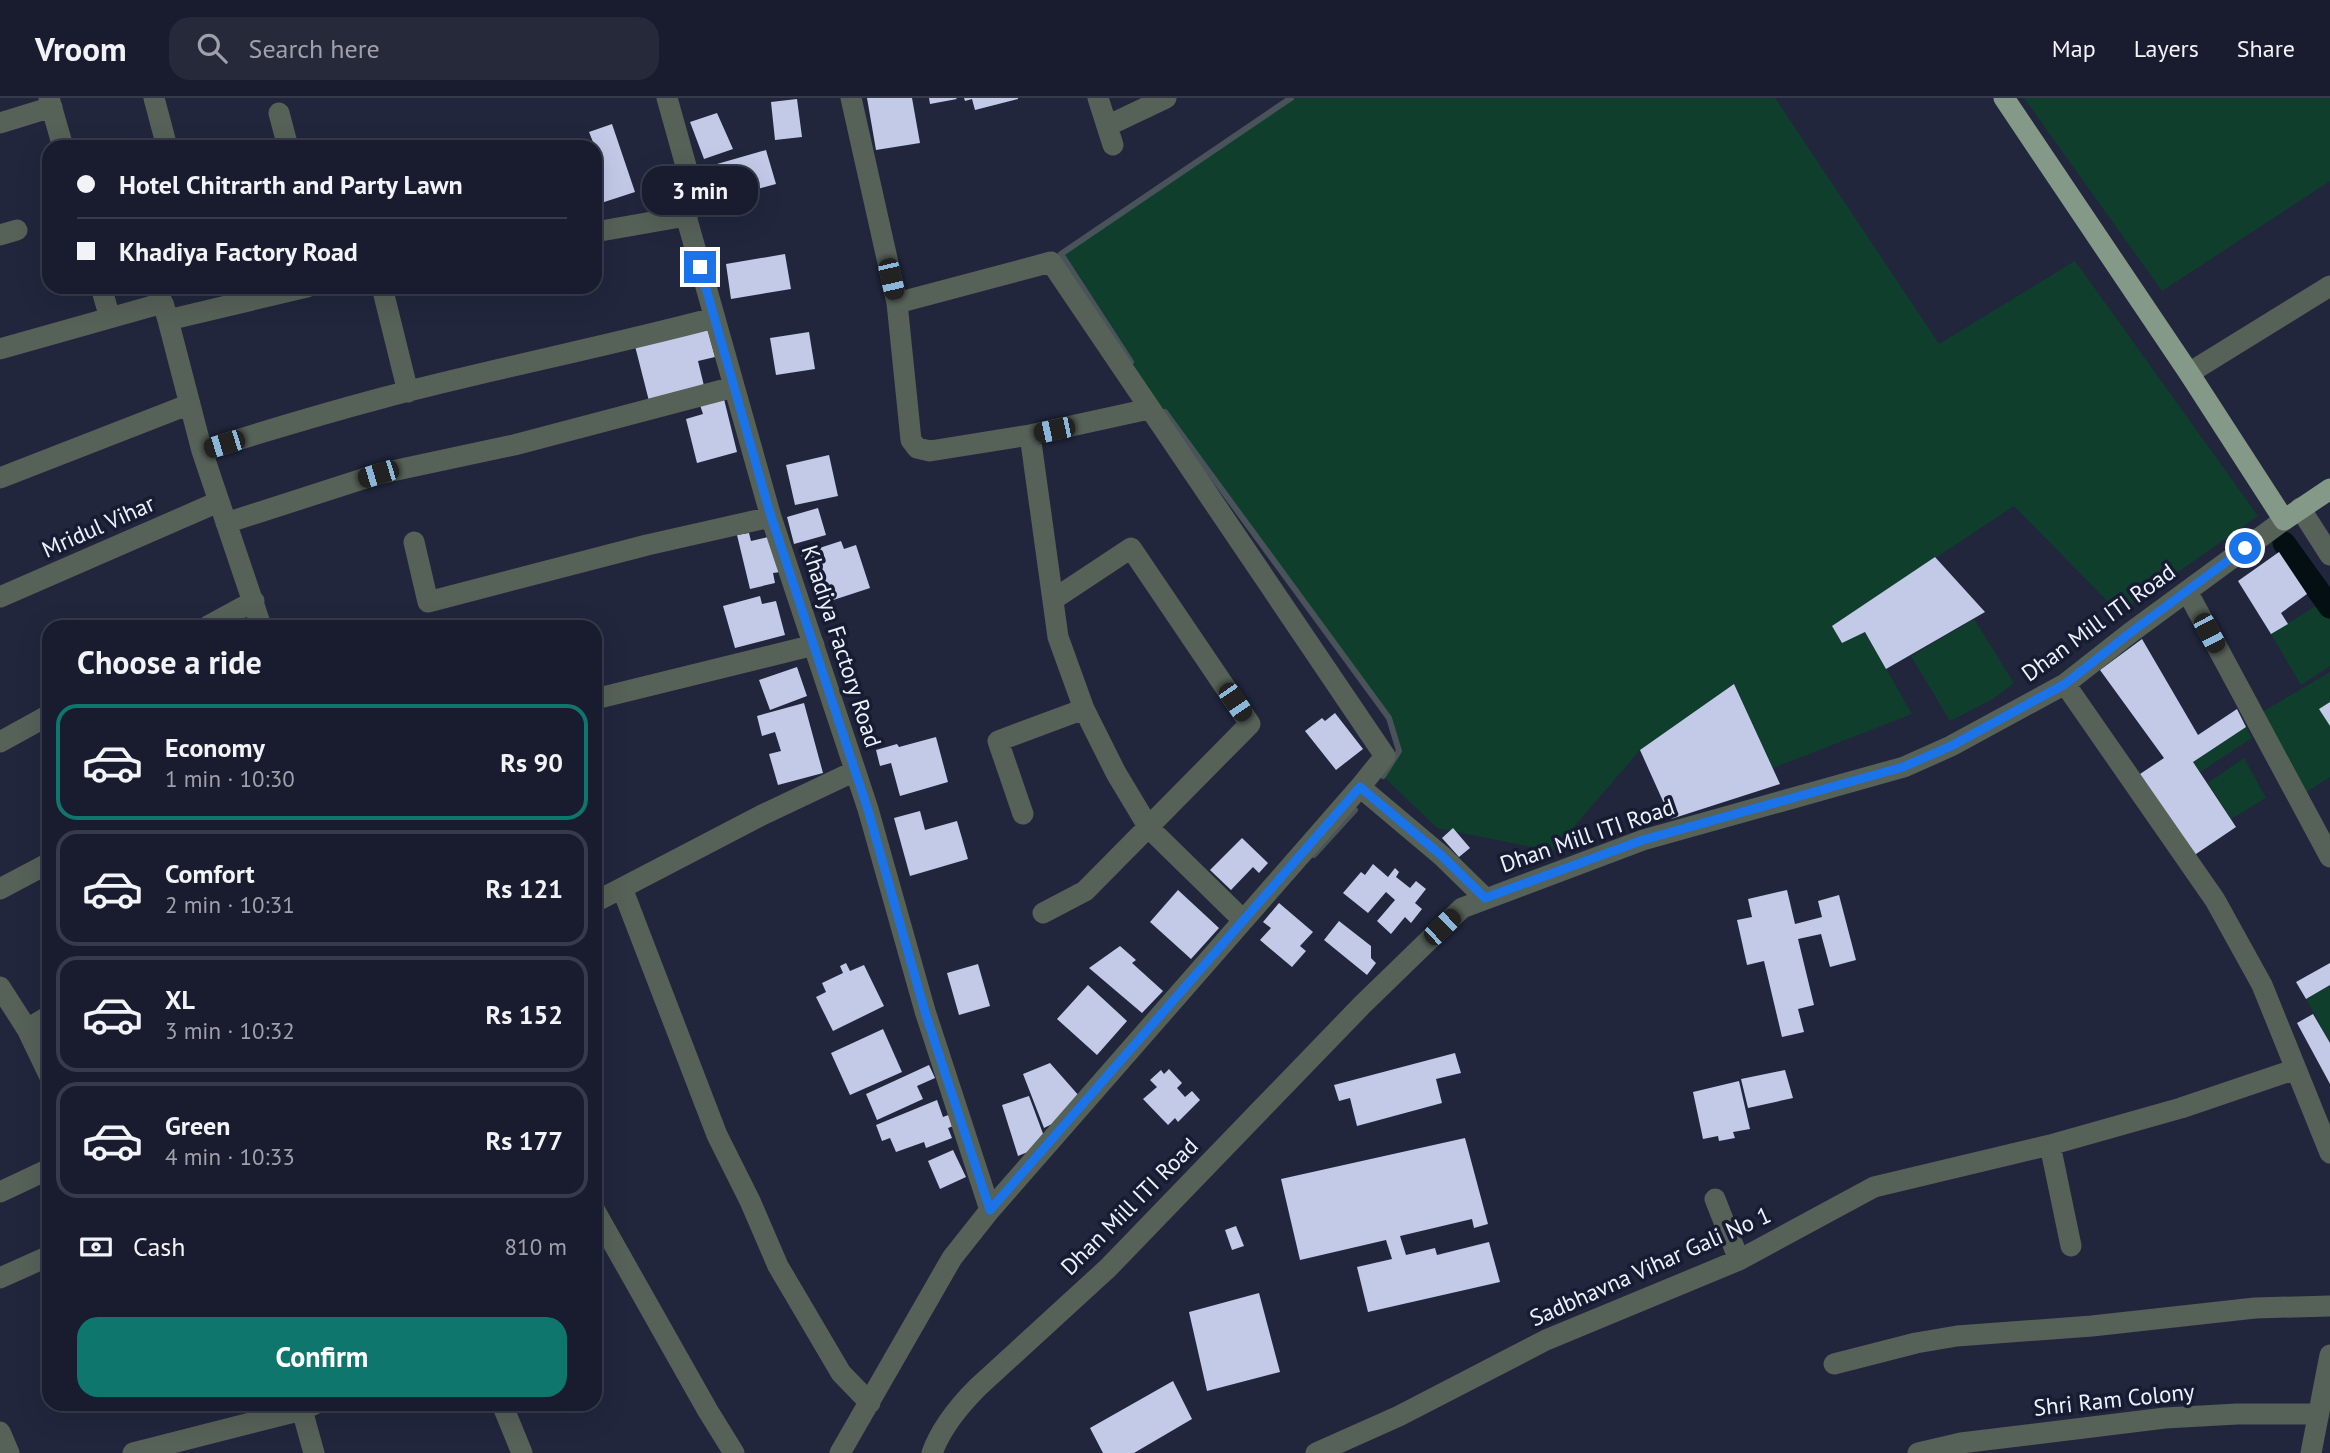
<!DOCTYPE html>
<meta charset="utf-8">
<style>
:root{--surface:#191c2e;--page:#26293a;--text:#f1f3f6;--muted:#9fa1aa;--line:#373a4a;--accent:#0f766e}
body{margin:0;font-family:"PT Sans",sans-serif;background:var(--page);color:var(--text);height:100vh;display:flex;flex-direction:column;font-size:26px;white-space:nowrap}
*{box-sizing:border-box;margin:0}
p{font-size:23px;color:var(--muted)}
.icon{flex:none;width:38px;height:38px;fill:none;stroke:currentColor;stroke-width:2;stroke-linecap:round;stroke-linejoin:round}
.map{position:relative;flex:1;overflow:hidden}
.sheet{position:absolute;left:42px;top:522px;width:560px;height:791px;display:flex;flex-direction:column;background:var(--surface);border-radius:21px;box-shadow:0 7px 28px #0002,0 0 0 2px var(--line)}
.sheet>*{flex:none}
.top-card{position:absolute;left:42px;top:42px;width:560px;height:154px;border-radius:21px;box-shadow:0 7px 28px #0002,0 0 0 2px var(--line);display:grid;align-content:center;height:154px;padding:0 35px;background:var(--surface)}
.end{position:absolute;width:32px;height:32px;margin:-16px;border:9px solid #1a73e8;background:#fff;box-shadow:0 0 0 4px #fff}
.from{border-radius:50%}
.bubble{position:absolute;height:49px;border-radius:21px;background:var(--surface);box-shadow:0 7px 28px #0002,0 0 0 2px var(--line);font-size:23px;font-weight:600;line-height:49px;text-align:center}
.car{position:absolute;width:21px;height:42px;margin:-21px -10px;border-radius:9px;box-shadow:0 0 5px 2px #0007;background:linear-gradient(#222 24%,#8ab4d8 0 40%,#222 0 76%,#8ab4d8 0 86%,#222 0)}
.top-card b{display:flex;align-items:center;gap:24px;height:66px;font-size:26px}
.top-card b+b{border-top:2px solid var(--line)}
.top-card i{width:18px;height:18px;background:var(--text)}
ul{padding:0;list-style:none}
li{display:flex;align-items:center;gap:21px;height:116px;margin:0 14px 10px;padding:0 21px;border:4px solid var(--line);border-radius:21px}
li div{flex:1}
li b{display:block;font-size:26px}
li em{font-style:normal;font-weight:600}
li.selected{border-color:var(--accent)}
li>.icon{width:63px;height:63px;stroke-width:1.5}
h2{padding:0 35px;font-size:32px;line-height:84px}
.pay{display:flex;align-items:center;gap:18px;height:77px;padding:0 35px;font-size:26px}
.pay p{margin-inline-start:auto}
.cta{display:flex;gap:14px;margin-top:auto;padding:14px 35px}
.cta a{flex:1;height:80px;border-radius:21px;background:var(--accent);color:#fff;font-size:28px;font-weight:600;line-height:80px;text-align:center}
header{display:flex;align-items:center;gap:42px;box-sizing:border-box;height:98px;padding:0 35px;background:var(--surface);border-bottom:2px solid var(--line)}
header strong{font-size:33px}
nav{display:flex;gap:38px;margin-inline-start:auto;font-size:24px}
.search{width:490px;height:63px;background:var(--page);display:flex;align-items:center;gap:18px;box-sizing:border-box;padding:0 24px;border-radius:21px;color:var(--muted);font-size:26px}
.map>svg:first-child{display:block}
.green{fill:#0f3f2c}
.lines{fill:none;stroke-linecap:round;stroke-linejoin:round}
.stream{stroke:#4a5359;stroke-width:6}
.canal{stroke:#030f12;stroke-width:23}
.building{fill:#c2cae8}
.minor{stroke:#566158;stroke-width:21}
.major{stroke:#849987;stroke-width:21}
.route{stroke:#1a73e8;stroke-width:9}
.labels{text-anchor:middle;dominant-baseline:central;stroke-width:7;stroke-linejoin:round;paint-order:stroke}
.street-label{font-size:23px;fill:#eef2fe;stroke:#171c32}
</style>
<header>
<strong>Vroom</strong>
<div class="search"><svg class="icon" aria-label="search" viewBox="0 0 24 24"><circle cx="10" cy="10" r="6"/><path d="M15 15l6 6"/></svg>Search here</div>
<nav><a>Map</a><a>Layers</a><a>Share</a></nav>
</header>
<div class="map">
<svg width="2330" height="1355" viewBox="0 0 2330 1355">
<rect width="100%" height="100%" fill="#21263d"/>
<path class="green" d="M1291 0H1775L1939 246 2075 163 2258 418 2119 515 2014 408 1832 528 1842 545 1865 534 1912 616 1773 670 1734 586 1640 652 1553 753 1437 730 1383 678 1399 653 1389 620 1157 304 1061 156Z
M2024 0H2330V83L2162 193Z
M2319 506 2330 522V568L2301 587 2271 536Z
M1974 521 2014 585 1993 601 1950 623 1911 558Z
M2330 574V679L2303 696 2259 616Z
M2246 629 2252 640 2200 674 2193 664Z
M2244 660 2266 700 2231 721 2208 685Z
M2330 887V945L2306 901Z"/>
<g class="lines">
<path class="stream" d="M1131 264 1061 156 1291 0
M1165 314 1389 620 1399 653 1383 678
M1314 757 1355 712"/>
<path class="canal" d="M2284 445 2330 509"/>
</g>
<path class="building" d="M867 0H912L920 45 876 52Z
M929 0H956L957 1 930 6Z
M964 0H1018V1L975 12 972 1 965 3Z
M797 1 802 39 775 42 771 4Z
M717 15 733 51 704 61 690 24Z
M612 26 635 94 595 107V49L589 34Z
M766 52 776 86 712 103 703 70Z
M785 156 791 191 731 201 726 166Z
M707 229 715 259 698 263 704 288 649 303 635 248Z
M809 234 815 271 776 277 770 240Z
M724 301 737 354 697 365 686 321 703 316 700 307Z
M829 357 838 398 795 407 786 367Z
M818 410 826 437 794 446 787 419Z
M749 435 751 443 772 438 780 474 773 475 775 485 750 491 737 437Z
M841 443 844 451 856 447 870 490 818 507 801 456Z
M2279 454 2307 496 2281 515 2288 526 2271 536 2238 483Z
M1935 459 1985 514 1886 571 1865 534 1842 545 1832 528Z
M760 498 762 506 776 503 785 537 735 550 723 508Z
M2142 541 2198 637 2237 611 2246 629 2193 664 2236 729 2193 758 2140 676 2164 660 2100 572Z
M797 569 807 598 770 612 759 582Z
M1734 586 1780 686 1671 721 1640 652Z
M2330 604V628L2319 611Z
M804 605 823 675 778 687 769 656 781 653 775 634 762 638 757 618Z
M1335 615 1363 651 1336 672 1305 633 1322 620 1325 623Z
M936 639 948 684 900 698 891 665 880 668 876 652 897 646 899 649Z
M920 713 925 732 957 723 968 761 910 778 894 720Z
M1453 730 1470 750 1459 759 1442 740Z
M1242 740 1268 765 1259 775 1253 769 1231 792 1210 772Z
M1373 766 1388 779 1395 770 1399 774 1396 779 1410 790 1416 783 1426 791 1415 805 1422 811 1411 825 1405 819 1391 836 1377 823 1395 802 1386 794 1368 815 1343 795 1361 774 1365 777Z
M1178 792 1219 830 1191 861 1150 824Z
M1787 792 1795 826 1822 819 1818 803 1839 797 1856 862 1830 869 1821 836 1798 841 1814 907 1798 911 1804 934 1782 939 1764 863 1747 867 1737 822 1752 819 1748 801Z
M1279 805 1313 834 1300 848 1306 853 1292 869 1260 842 1271 830 1263 824Z
M1339 823 1371 848V860L1376 865 1367 877 1324 842Z
M1120 848 1136 862 1132 865 1163 893 1142 915 1089 870Z
M846 865 850 873 864 867 884 908 833 933 816 899 826 894 822 885 843 875 840 868Z
M2330 865V887L2306 901 2296 884Z
M978 866 990 908 959 917 947 875Z
M1088 887 1127 923 1097 957 1057 921Z
M2313 916 2330 945V986L2297 925Z
M883 931 902 974 850 997 831 955Z
M1455 955 1461 975 1436 981 1442 1005 1357 1028 1350 1000 1339 1003 1334 987Z
M1050 965 1080 999 1062 1021 1044 1030 1023 976Z
M929 967 935 980 917 988 923 1001 877 1022 866 996Z
M1169 971 1182 985 1177 990 1185 999 1192 993 1200 1002 1178 1024 1175 1020 1168 1027 1143 1001 1157 989 1150 982 1161 972 1164 976Z
M1785 972 1793 1000 1748 1010 1741 981Z
M1739 983 1750 1031 1733 1034 1735 1040 1719 1043 1718 1038 1703 1041 1693 994Z
M1029 998 1045 1041 1035 1051 1018 1058 1002 1007Z
M937 1002 943 1019 951 1016 956 1027 948 1030 952 1040 926 1050 924 1044 896 1054 890 1040 882 1043 876 1027Z
M1465 1040 1488 1126 1474 1130 1472 1121 1400 1138 1406 1157 1435 1150 1437 1157 1489 1144 1500 1184 1368 1214 1357 1169 1392 1161 1386 1142 1300 1162 1281 1081Z
M953 1052 966 1079 940 1091 928 1063Z
M1236 1128 1244 1148 1232 1152 1225 1132Z
M1259 1195 1280 1274 1207 1293 1189 1214Z
M1173 1283 1192 1321 1134 1355H1103L1090 1330Z"/>
<g class="lines">
<path class="minor" d="M49 0 63 49
M154 0 167 49
M667 0 693 93V108L686 118 771 419 868 711 925 913 990 1112
M851 0 897 205 911 342 917 350 930 353 1030 337 1149 311
M1098 0 1113 47
M279 15 288 49
M0 25 52 9
M1107 28 1166 0
M595 134 686 118
M0 137 17 132
M101 189 110 220
M382 189 408 294
M897 205 1051 164 1385 658 1360 689
M0 251 163 205 168 222
M2189 275 2330 188
M1030 337 1058 539 1084 611 1116 675 1149 730 1243 822
M202 353C262 334 322 316 382 300 492 271 604 249 714 220
M0 380 190 306
M2300 410 2330 457
M226 425 378 376 514 347 734 289
M414 444 428 504 647 447 771 419
M2187 493 2330 759
M0 499 218 404
M208 528 254 503
M261 528 202 353 168 222 307 189
M2065 586 2215 802 2262 887 2330 1055
M595 601 814 547
M0 644 49 617
M1023 716 998 643 1084 611
M622 790 717 1037 750 1103 778 1168 841 1275 870 1305
M0 791 49 765
M595 804 762 717 855 673
M1043 815 1085 793 1250 626 1131 450 1054 501
M0 889 27 931
M49 918 27 931 49 977
M2050 1047 2071 1148
M0 1094 49 1071
M1715 1101 1739 1162
M595 1113 708 1313 734 1355
M0 1180 49 1158
M1834 1266 1916 1245 1957 1238 2092 1228 2255 1210 2330 1208
M502 1306 522 1355
M302 1312 314 1355
M0 1334 9 1355
M133 1355 302 1312 315 1306
M840 1355 952 1160 990 1112 1360 689 1442 758 1485 800
M932 1355C941 1330 959 1308 978 1289L1108 1170 1362 907 1462 810 1643 742 1904 669 1951 648 2065 586 2130 535 2284 422
M1316 1355 1399 1318 1546 1242 1739 1162 1874 1089 2050 1047 2181 1010 2296 971
M1918 1355 1961 1345 2165 1320 2237 1316H2317
M2311 1355 2330 1257"/>
<path class="major" d="M2004 0 2189 275 2284 422 2330 391"/>
</g>
<g class="lines">
<path class="route" d="M700 169 769 412 868 712 925 914 990 1112 1360 689 1442 758 1485 800 1643 742 1903 669 1951 648 2065 586 2130 535 2245 450"/>
</g>
<g class="labels">
<g class="street-label">
<text transform="translate(98 428) rotate(-24)">Mridul Vihar</text>
<text transform="translate(2098 524) rotate(-36)">Dhan Mill ITI Road</text>
<text transform="translate(842 548) rotate(72)">Khadiya Factory Road</text>
<text transform="translate(1587 737) rotate(-19)">Dhan Mill ITI Road</text>
<text transform="translate(1129 1108) rotate(-45)">Dhan Mill ITI Road</text>
<text transform="translate(1650 1168) rotate(-24)">Sadbhavna Vihar Gali No 1</text>
<text transform="translate(2114 1301) rotate(-6)">Shri Ram Colony</text>
</g>
</g>
</svg>
<i class="end from" style="left:2245px;top:450px"></i>
<i class="end" style="left:700px;top:169px"></i>
<div class="bubble" style="left:642px;top:68px;width:116px">3 min</div>
<i class="car" style="left:891px;top:181px;rotate:167deg"></i>
<i class="car" style="left:1054px;top:332px;rotate:258deg"></i>
<i class="car" style="left:224px;top:346px;rotate:253deg"></i>
<i class="car" style="left:378px;top:376px;rotate:253deg"></i>
<i class="car" style="left:2209px;top:535px;rotate:152deg"></i>
<i class="car" style="left:1235px;top:604px;rotate:146deg"></i>
<i class="car" style="left:1442px;top:829px;rotate:46deg"></i>
<div class="top-card">
<b><i class="from"></i>Hotel Chitrarth and Party Lawn</b>
<b><i></i>Khadiya Factory Road</b>
</div>
<section class="sheet">
<h2>Choose a ride</h2>
<ul>
<li class="selected"><svg class="icon" aria-label="car" viewBox="0 0 24 24"><path d="M5 17H2v-5l4-1 3-4h7l3 4 3 1v5h-3M9 17h6M6 11h13"/><circle cx="7" cy="17" r="2"/><circle cx="17" cy="17" r="2"/></svg><div><b>Economy</b><p>1 min · 10:30</p></div><em>Rs 90</em></li>
<li><svg class="icon" aria-label="car" viewBox="0 0 24 24"><path d="M5 17H2v-5l4-1 3-4h7l3 4 3 1v5h-3M9 17h6M6 11h13"/><circle cx="7" cy="17" r="2"/><circle cx="17" cy="17" r="2"/></svg><div><b>Comfort</b><p>2 min · 10:31</p></div><em>Rs 121</em></li>
<li><svg class="icon" aria-label="car" viewBox="0 0 24 24"><path d="M5 17H2v-5l4-1 3-4h7l3 4 3 1v5h-3M9 17h6M6 11h13"/><circle cx="7" cy="17" r="2"/><circle cx="17" cy="17" r="2"/></svg><div><b>XL</b><p>3 min · 10:32</p></div><em>Rs 152</em></li>
<li><svg class="icon" aria-label="car" viewBox="0 0 24 24"><path d="M5 17H2v-5l4-1 3-4h7l3 4 3 1v5h-3M9 17h6M6 11h13"/><circle cx="7" cy="17" r="2"/><circle cx="17" cy="17" r="2"/></svg><div><b>Green</b><p>4 min · 10:33</p></div><em>Rs 177</em></li>
</ul>
<div class="pay"><svg class="icon" aria-label="cash" viewBox="0 0 24 24"><path d="M3 7h18v10H3z"/><circle cx="12" cy="12" r="2"/></svg>Cash<p>810 m</p></div>
<div class="cta"><a>Confirm</a></div>
</section>
</div>
